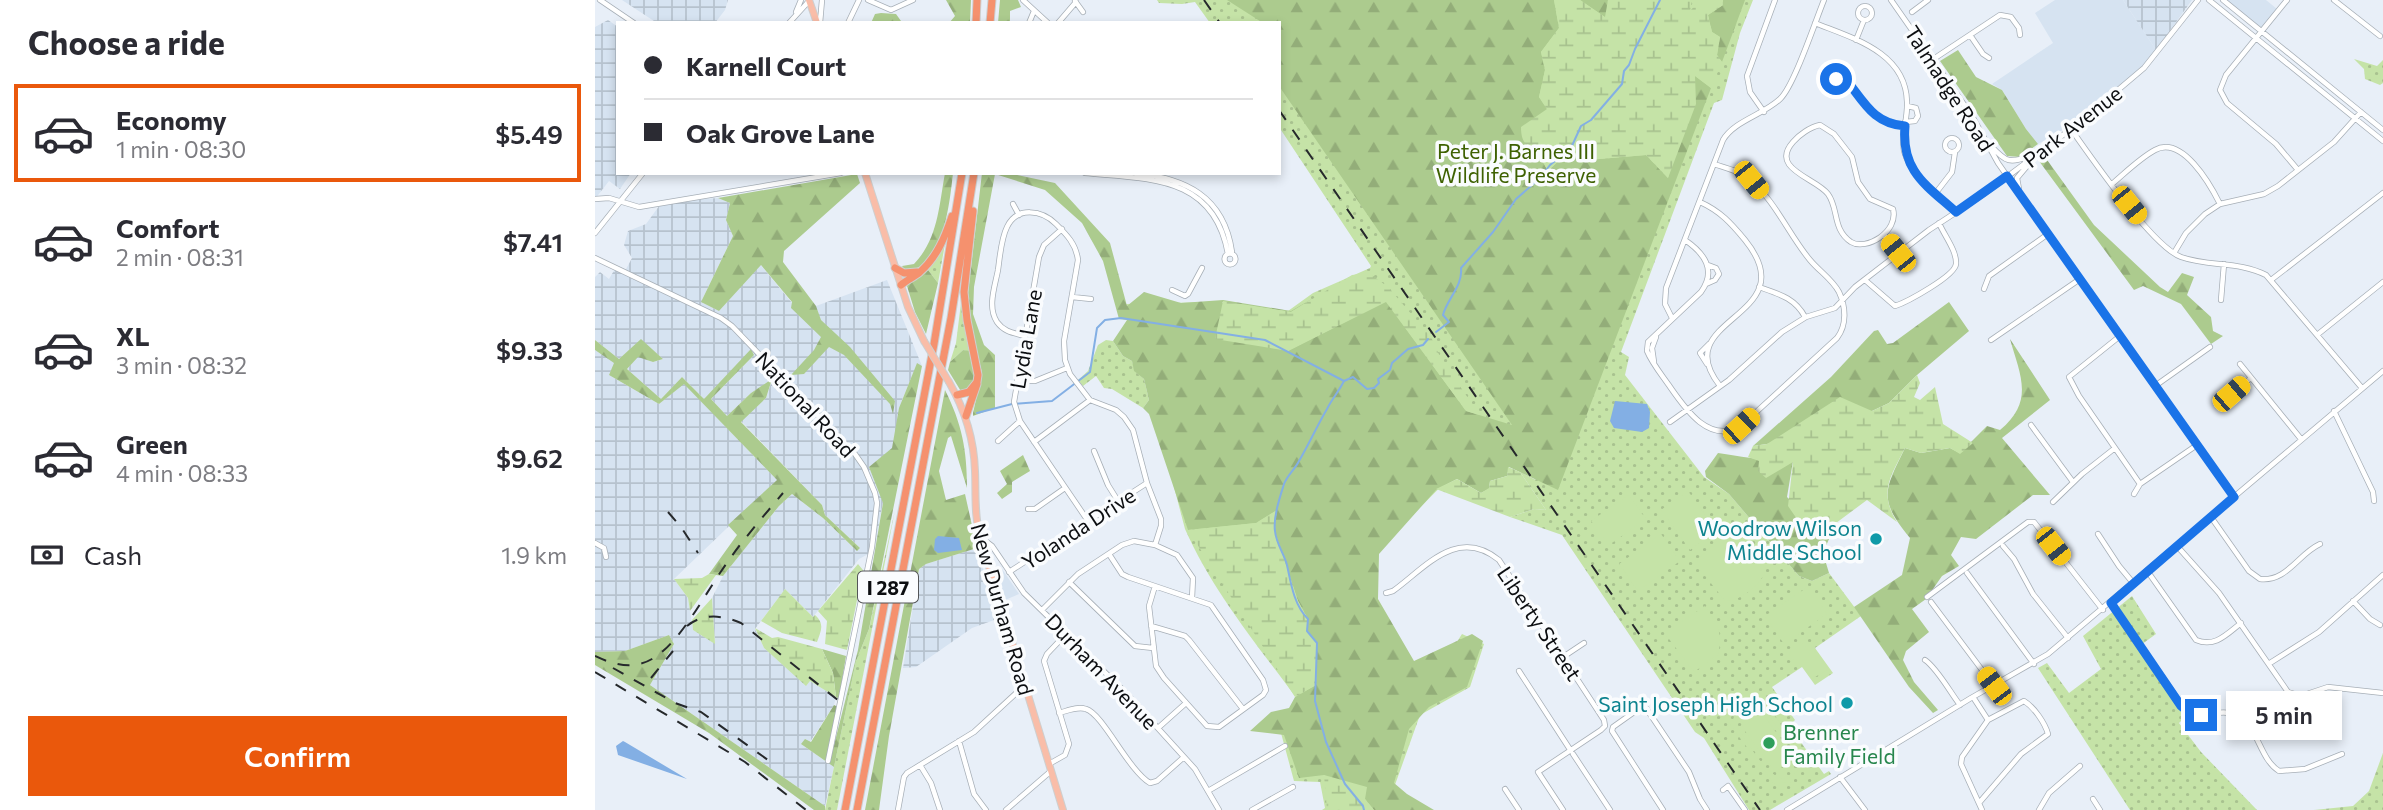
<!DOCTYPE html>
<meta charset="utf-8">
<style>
:root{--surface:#fff;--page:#f2f2f3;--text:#2b2b33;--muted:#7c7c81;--line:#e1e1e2;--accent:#ea580c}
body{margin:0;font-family:Commissioner,sans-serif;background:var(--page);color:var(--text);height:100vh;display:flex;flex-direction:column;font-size:26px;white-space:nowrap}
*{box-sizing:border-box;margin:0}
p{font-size:23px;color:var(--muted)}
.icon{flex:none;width:38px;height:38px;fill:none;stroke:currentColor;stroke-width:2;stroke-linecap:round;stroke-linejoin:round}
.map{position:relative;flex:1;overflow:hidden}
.sheet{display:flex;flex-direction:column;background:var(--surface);width:595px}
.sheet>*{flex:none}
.banner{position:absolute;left:21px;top:21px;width:665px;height:154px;border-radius:0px;box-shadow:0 4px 10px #0003;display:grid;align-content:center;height:154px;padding:0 28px;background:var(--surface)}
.end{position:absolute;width:32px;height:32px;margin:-16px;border:9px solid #1a73e8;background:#fff;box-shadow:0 0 0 4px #fff}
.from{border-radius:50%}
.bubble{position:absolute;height:49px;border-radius:0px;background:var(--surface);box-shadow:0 4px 10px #0003;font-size:23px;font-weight:600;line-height:49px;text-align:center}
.car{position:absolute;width:21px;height:42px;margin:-21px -10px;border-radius:9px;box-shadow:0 0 5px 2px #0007;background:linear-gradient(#f5c518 24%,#345 0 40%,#f5c518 0 76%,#345 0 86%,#f5c518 0)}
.banner b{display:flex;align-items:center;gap:24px;height:66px;font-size:26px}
.banner b+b{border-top:2px solid var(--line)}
.banner i{width:18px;height:18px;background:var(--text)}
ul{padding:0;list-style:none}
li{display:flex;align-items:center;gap:21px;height:98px;margin:0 14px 10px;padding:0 14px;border:4px solid transparent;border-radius:0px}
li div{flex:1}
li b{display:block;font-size:26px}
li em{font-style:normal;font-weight:600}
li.on{border-color:var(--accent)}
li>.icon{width:63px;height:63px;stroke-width:1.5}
h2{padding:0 28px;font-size:32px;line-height:84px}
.pay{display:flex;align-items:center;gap:18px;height:77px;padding:0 28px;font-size:26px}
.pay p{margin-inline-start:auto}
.action{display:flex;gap:14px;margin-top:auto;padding:14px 28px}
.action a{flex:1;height:80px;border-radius:0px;background:var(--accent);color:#fff;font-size:28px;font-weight:600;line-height:80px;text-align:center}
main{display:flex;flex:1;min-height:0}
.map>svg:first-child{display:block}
.built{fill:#d6e3f1}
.industrial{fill:url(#industrial-grid)}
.grass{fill:url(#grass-dots)}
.forest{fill:url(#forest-firs)}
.wetland{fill:url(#wetland-marsh)}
.garden{fill:#c5e3a7;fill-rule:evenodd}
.water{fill:#83afe4}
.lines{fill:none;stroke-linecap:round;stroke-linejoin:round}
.stream{stroke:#83afe4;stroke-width:2}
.minor-casing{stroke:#a7afb7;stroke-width:6}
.major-casing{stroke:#cecfcf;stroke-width:8}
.highway-casing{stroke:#cecfcf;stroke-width:9}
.minor{stroke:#fff;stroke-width:4.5}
.major{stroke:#f9bda8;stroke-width:6}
.highway{stroke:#f5916e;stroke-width:7}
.rail{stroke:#26292c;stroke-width:2;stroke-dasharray:12 12;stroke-linecap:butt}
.major-bridge-casing{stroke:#cecfcf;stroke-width:8;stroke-linecap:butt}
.major-bridge{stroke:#f9bda8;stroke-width:6}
.route{stroke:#1a73e8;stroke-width:9}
.culture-dot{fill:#0f9aa8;stroke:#fafcfe;stroke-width:2.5}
.leisure-dot{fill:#2e9e5b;stroke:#fafcfe;stroke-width:2.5}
.labels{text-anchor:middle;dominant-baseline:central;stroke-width:7;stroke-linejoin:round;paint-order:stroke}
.shield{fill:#fafcfe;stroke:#535558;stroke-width:2}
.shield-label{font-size:19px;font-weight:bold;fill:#0c0e11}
.street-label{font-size:21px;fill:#0c0e11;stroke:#fafcfe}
.park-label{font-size:21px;fill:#3e6102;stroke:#fafcfe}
.culture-label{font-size:21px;fill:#0d838f;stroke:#fafcfe;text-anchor:end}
.leisure-label{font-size:21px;fill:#27864d;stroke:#fafcfe;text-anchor:start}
</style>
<main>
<section class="sheet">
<h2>Choose a ride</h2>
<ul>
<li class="on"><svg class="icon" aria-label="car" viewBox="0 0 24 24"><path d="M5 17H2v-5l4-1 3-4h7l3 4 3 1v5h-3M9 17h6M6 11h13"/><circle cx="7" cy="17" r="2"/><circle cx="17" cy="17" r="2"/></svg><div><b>Economy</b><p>1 min · 08:30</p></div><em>$5.49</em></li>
<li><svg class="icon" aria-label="car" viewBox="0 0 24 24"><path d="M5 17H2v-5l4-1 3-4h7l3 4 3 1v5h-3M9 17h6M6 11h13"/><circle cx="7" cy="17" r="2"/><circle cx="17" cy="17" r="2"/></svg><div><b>Comfort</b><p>2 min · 08:31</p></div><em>$7.41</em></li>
<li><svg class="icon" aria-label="car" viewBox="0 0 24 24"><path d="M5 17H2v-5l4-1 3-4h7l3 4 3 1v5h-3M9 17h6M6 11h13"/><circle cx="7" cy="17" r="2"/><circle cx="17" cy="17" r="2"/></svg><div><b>XL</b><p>3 min · 08:32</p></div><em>$9.33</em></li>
<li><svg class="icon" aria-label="car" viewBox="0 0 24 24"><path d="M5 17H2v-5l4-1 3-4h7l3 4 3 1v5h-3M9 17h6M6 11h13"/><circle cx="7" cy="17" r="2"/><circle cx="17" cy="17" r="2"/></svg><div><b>Green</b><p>4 min · 08:33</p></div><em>$9.62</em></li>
</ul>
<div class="pay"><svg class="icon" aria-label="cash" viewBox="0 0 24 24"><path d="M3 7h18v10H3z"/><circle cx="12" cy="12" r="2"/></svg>Cash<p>1.9 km</p></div>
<div class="action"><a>Confirm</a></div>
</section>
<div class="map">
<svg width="1788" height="810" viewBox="0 0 1788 810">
<defs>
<pattern id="industrial-grid" width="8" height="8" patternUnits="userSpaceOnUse" patternTransform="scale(1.75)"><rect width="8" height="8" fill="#d6e3f1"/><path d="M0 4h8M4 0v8" fill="none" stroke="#b6c2ce"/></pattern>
<pattern id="grass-dots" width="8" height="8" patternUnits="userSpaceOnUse" patternTransform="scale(1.75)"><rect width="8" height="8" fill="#c5e3a7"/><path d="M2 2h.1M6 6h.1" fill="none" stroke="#a8c28f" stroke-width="1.8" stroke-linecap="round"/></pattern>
<pattern id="forest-firs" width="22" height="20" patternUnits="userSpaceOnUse" patternTransform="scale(1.75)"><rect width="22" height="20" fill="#accb8e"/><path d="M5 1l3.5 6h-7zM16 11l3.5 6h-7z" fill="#93ad79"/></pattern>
<pattern id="wetland-marsh" width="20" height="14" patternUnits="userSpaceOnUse" patternTransform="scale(1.75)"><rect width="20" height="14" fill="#c5e3a7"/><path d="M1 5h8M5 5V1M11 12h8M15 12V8" fill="none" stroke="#a8c28f"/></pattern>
</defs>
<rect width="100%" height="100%" fill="#e8eff8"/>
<path class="built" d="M1460 0H1528L1561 50 1547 67 1501 105 1475 126 1443 144 1431 129 1407 90 1397 84 1458 43 1440 13Z
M1631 0H1671L1682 9 1666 28Z
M405 566 424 594 410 600 400 568Z"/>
<path class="industrial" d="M27 0H133L130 10 120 23H62Z
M1528 0H1597L1561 50Z
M13 20 23 27V173H36L25 189 14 181 0 199V27Z
M123 198 135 203 131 220 138 236 106 302 124 311 165 264 197 303 221 306 292 280 327 366 322 364 307 400 297 449 274 467 288 502 279 551 264 559 218 617 190 589 160 629 169 648 211 685 215 681 241 697 239 705 215 742 206 744 239 767 230 806 55 685 79 644 74 635 30 651 0 652V350L20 363 14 375 64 404 89 383 182 480 79 579 93 598 98 630 120 643 117 598 128 576 184 506 197 494 228 518 262 551 265 548 230 515 227 505 146 421 171 398 177 380 156 393 132 416 116 399 159 355 157 350 109 399 87 377 66 399 32 369 43 356 58 362 68 359 46 340 24 359 0 340V277L5 272 14 279 21 267 30 271 37 258 29 245 33 231 51 224 67 202Z
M382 548 402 619 377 628 321 667 308 668 324 569 331 564Z"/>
<path class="grass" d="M562 0H1158L1145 33 1127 100 1119 103 1026 352 1034 357 1030 375 1109 477 1134 494 1204 576 1217 581 1234 573 1266 616 1220 648 1238 673 1220 685 1207 667 1177 687 1200 720 1194 726 1229 774 1234 771 1236 774 1175 810H1154L1109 738 1100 732 967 535 915 517 939 509 951 510 925 472 941 480 906 426 774 559 772 583 816 673 858 648 867 634 889 644 875 687 825 715 791 810H727L730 808 725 782 699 781 686 733 711 711C669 653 619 595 590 529L531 304 614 302 693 311 718 293 775 268 776 266 684 127V23H615L600 2 587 4 564 3Z
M1759 59 1782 66 1788 60V83L1785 85 1770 79 1769 69Z
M350 244 343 283 333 270Z
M366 303 378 353 368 350 355 362 361 343Z
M511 340 518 341 528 356 537 361 540 371 549 379 554 400 548 408 517 389 509 388 501 376 488 386 483 380 493 371 503 345Z
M300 510 242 810H230L261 661 274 629Z
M1537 596 1561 634 1543 647 1590 717 1584 723 1606 752 1662 810H1535L1443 668 1452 663 1474 693 1506 669 1488 636Z
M1788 753V810H1719L1758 806 1774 791Z"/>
<path class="forest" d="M351 0H376L375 23H354L360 16Z
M405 0H423L426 7 415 11V23H403Z
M632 0H959L964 28 946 52 950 70 944 97 952 109 943 154 953 171 972 152 993 160 1051 155 1073 178 1099 75 1116 88 963 490 914 467 912 476 895 481 894 489 886 493 862 479 841 490 784 554 783 599 819 661 877 634 888 641 872 687 834 707 814 729 799 783 812 794 839 810H779L770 799 729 775 704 778 689 735 655 731 676 712 694 708 700 697 721 685 722 643 712 631 713 619 703 601 679 529 681 511 661 523 593 530 554 414 548 408 554 400 549 379 539 371 537 361 528 356 518 341 532 320 524 319 508 261 487 223 450 190 400 174 379 287 378 314 389 345 400 355V408L378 416V413L387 373 374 319 373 293 387 173H413L460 183 515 243 532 306 549 292 586 303 628 300 696 311 720 297 696 312 627 302 693 351 791 301 871 411 917 425 684 86V23H668Z
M985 0H1013L1011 18Z
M1128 0H1150L1127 62 1122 55 1125 37 1117 32 1113 15 1128 5Z
M286 13 301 14 306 21 302 23H276L280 14Z
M1363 50 1381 77 1407 90 1431 129 1443 144 1425 157 1412 156 1345 61Z
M1450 157 1499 225 1565 287 1573 292 1587 273 1599 277 1592 295 1616 317 1618 331 1628 336 1616 344 1586 304 1548 286 1539 290 1444 161Z
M350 173H358C355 200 348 276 309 269L307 266 319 264C343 239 344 206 350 173Z
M262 174 265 183 189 251 188 262 221 306 226 320 255 347 300 401 298 414 295 404 249 355 234 347 209 374 196 375 219 350 226 337 196 308 197 302 166 265 124 311 106 302 138 236 131 220 135 203 123 198Z
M333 270 343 283 331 334 320 312 312 286 313 283Z
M1354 302 1374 331 1322 375 1294 403 1277 411 1172 444 1158 446 1236 377 1279 331 1283 330 1292 344 1298 343Z
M46 339 68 359 58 362 43 357 32 369 66 399 87 377 109 399 156 349 159 355 116 399 132 416 156 393 177 379 171 398 146 422 227 505 230 515 265 548 262 551 228 518 197 494 184 506 128 576 114 574 142 535 133 525 182 480 89 384 64 404 14 375 19 363 0 350V340L24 359Z
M1415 339 1455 400 1407 438 1455 495H1438L1381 539 1366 537 1356 555 1364 566 1347 576 1331 599 1317 609 1334 632 1311 651 1308 660 1319 682 1343 710 1338 713 1314 687 1259 607 1307 575 1315 538C1283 499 1289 491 1310 448L1326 453 1355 448 1365 453 1392 426 1405 430C1440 401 1425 375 1415 339Z
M368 350 375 351 381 370 380 383 367 393 353 370 355 362Z
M322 363 327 366 274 629 261 661 239 767 206 744 210 739 216 742 239 705 243 707 237 753 263 650 288 503 274 467 297 448 304 408Z
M350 390C367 424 372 450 372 488L356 436 353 438 344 471 351 500 370 494 382 548 331 564 324 569 294 736 284 810H270Z
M1123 453C1150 457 1170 461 1198 461L1192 497 1234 539 1228 553 1234 573 1217 581 1204 576 1134 494 1111 477 1110 471Z
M428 455 435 471 417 482V492L407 499 402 493 412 484 405 471Z
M74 635 79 644 55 685 230 806V810H219L114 733 0 665V652L30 651Z
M227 649 251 656 244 699 241 697 238 673Z"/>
<path class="wetland" d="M959 0H985L1010 17 1013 0H1097L1095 11 1105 0H1128V5L1113 15 1117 32 1125 37 1122 55 1127 62 1116 88 1100 76 1101 104 1073 178 1051 155 993 160 972 153 953 171C950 166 947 160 943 156 933 144 926 145 926 127L952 109 944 97 950 70 946 52 964 28Z
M774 273 793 287 836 337 847 361 885 415 871 411 791 302 693 351 620 339 628 301 696 312 757 275Z
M1322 375 1325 383 1319 397 1325 400 1340 387 1348 424 1378 443 1365 454 1355 448 1326 453 1310 448C1296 476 1283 492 1302 522L1272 500 1237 526 1242 533 1234 539 1227 531 1213 535 1193 506 1198 462 1171 478 1163 471 1164 461 1153 457 1158 446 1172 444 1245 397 1277 411 1294 403Z
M913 467 925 472 951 510 939 509 915 517 841 489 862 479 886 493 894 488 895 481 912 476Z
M682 510 679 529 703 601 713 619V631L722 643 721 685 700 697 593 530 661 523Z
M263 564 268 570 252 650 230 644 232 621 223 611Z
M114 574 121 575 95 611 93 598 79 579 107 578Z
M190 589 218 617 220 615C230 624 226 631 222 642L187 633 166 621Z
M117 598 120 644 98 630 97 620Z
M160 628 177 638 183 637 227 649 238 673 241 697 215 681 211 686 169 648Z
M729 775 772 787 770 799 779 810H732Z"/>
<path class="garden" d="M1093 491 1122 531 1095 550 1066 510Z
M1033 495 1051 519 1014 545 996 521Z
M1066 534 1085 561 1043 591 1024 564Z
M1142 537 1159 547 1171 569C1168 583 1145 602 1130 601L1104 568 1102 560 1122 541Z
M1214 586 1232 614 1189 644 1170 616Z
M1110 606C1123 626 1128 631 1123 655L1099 672 1071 635V632Z
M1208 643 1212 649 1223 653 1233 669 1217 679 1207 664 1203 667 1194 653Z
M1162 702 1174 708 1206 753 1209 762 1207 771 1196 782 1184 783 1180 785 1133 722 1138 720C1141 708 1149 701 1162 702ZM1158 706 1171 712 1203 755 1204 768C1185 802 1155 745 1144 730 1140 718 1145 709 1158 706Z
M1167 713 1200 758 1180 772 1147 727Z"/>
<path class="water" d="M1020 401 1052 404 1055 412 1054 428 1047 432 1019 428 1015 421Z
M343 536 364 538 367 550 343 553 339 550 340 539Z
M28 741 30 742 92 779 23 755 21 746Z"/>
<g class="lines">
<path class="stream" d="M841 332 854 322 848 315C852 299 868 286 866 268L898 232 921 199 944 179 955 165 976 148 986 126 996 120 1027 84 1029 71 1034 65 1040 49 1065 0
M382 413 417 404 457 401 495 372 502 328 510 320 526 318 670 340 749 381
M769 810 768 806 750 784 731 742 720 701 722 643 712 631 713 619C699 605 696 584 692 565 689 554 681 543 680 531 678 517 685 497 689 484 692 476 700 469 704 461 714 444 722 426 732 409 737 399 744 391 749 381L758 377 772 389 779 388 784 383 783 379 795 370 797 363 813 349 828 345 833 339"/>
<g class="minor-casing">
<path id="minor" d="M5 0 39 23
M273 0 296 10 318 0
M428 0 453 23
M1296 0 1377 116 1403 163 1638 497
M1614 0 1788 141
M1628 0 1788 130
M1692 0 1631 75 1625 90 1632 103 1681 144 1703 170
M1739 0 1785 36
M480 1 488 12
M1263 13a7 7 0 1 1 14 0a7 7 0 1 1-14 0Z
M201 12 206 0
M1317 12 1333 0
M194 23 214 1
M225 23 227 0
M253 23 264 0
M434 23 439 11
M463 23 481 2
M1220 23C1257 38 1311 52 1312 102 1313 118 1306 135 1309 151 1316 177 1342 195 1361 212
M1375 35 1388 54 1394 58
M1261 40 1269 20
M1337 60 1405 15 1416 17 1424 28 1425 35
M1240 82a6 6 0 1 1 12 0a6 6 0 1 1-12 0Z
M1253 82C1270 104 1280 124 1310 126
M1169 112 1155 92 1152 76 1180 0
M1310 122 1320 121 1323 116 1321 108 1312 106
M1225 125 1239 134 1257 157 1263 182 1275 199 1298 209C1304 232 1271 251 1256 242 1237 229 1244 209 1233 194 1221 178 1174 169 1198 142 1204 135 1215 127 1225 125Z
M1476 129C1496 157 1557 246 1586 257 1614 267 1644 261 1671 275L1767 388
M1350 145a7 7 0 1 1 14 0a7 7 0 1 1-14 0Z
M1396 146C1412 163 1414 163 1436 156
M490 173C554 179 619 175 633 254
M540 173C590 178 629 196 637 252
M1517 184C1530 173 1545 158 1560 150 1587 135 1615 184 1625 204
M1424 189 1422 178 1438 159
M1340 194 1357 172 1360 152
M0 199 14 198 44 207 246 173
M1105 202C1125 211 1136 223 1150 240 1213 318 1070 317 1125 386
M418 204 424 215
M467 229 449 245 444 257 419 402 425 421 493 521
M0 233 48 173
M1290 236 1303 253
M1090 240C1109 253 1122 270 1106 292L1053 342 1052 351C1057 363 1066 374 1073 384 1089 407 1113 445 1146 426L1242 338C1252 325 1251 307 1244 292 1237 279 1224 271 1215 260 1194 235 1180 200 1154 179 1145 171 1131 168 1119 164
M1579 253 1591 233 1610 214 1625 204 1669 194 1683 186 1739 142 1766 112
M629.5 259a5.5 5.5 0 1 1 11 0a5.5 5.5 0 1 1-11 0Z
M0 258 126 318 137 326 260 454 269 467 280 493 282 503 277 547 233 761
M1270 280 1300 306C1312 302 1360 276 1361 264 1362 251 1349 235 1344 223
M1676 280 1788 193
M1111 284 1120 280 1124 274 1121 268 1113 265
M1164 287C1184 294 1200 298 1210 317
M1389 289 1394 276 1453 234
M577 290 590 296 593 294 607 268
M477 297 496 299
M1626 300 1629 264
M1077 318 1070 304 1071 288 1128 140C1139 121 1168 115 1185 99 1199 86 1220 22 1229 0
M1722 335 1788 282
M430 336C419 333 409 332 402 322 392 307 400 286 403 270 405 256 406 239 412 227 422 206 447 210 461 224 472 235 481 244 483 260L469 341 470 360 475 374 495 400 521 410 529 417 538 430 552 483 566 519V526L560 545
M1525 336 1474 377 1484 396 1545 484 1602 445
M1396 340 1485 279
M1059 362 1057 348 1061 337
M1112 364 1105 353 1114 344
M1645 364 1706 439
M422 380 440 381 472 368
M1560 386 1615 347
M1636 394 1656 378
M1739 411 1778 492 1779 501
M1075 422 1134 380 1187 332 1211 317 1240 308 1260 287 1334 230 1389 194 1484 123 1549 68 1603 0
M1436 425 1478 482
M403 441 425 421
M439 442 495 400
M499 451 513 485 523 501
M1539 494 1545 484
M1458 502 1487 474 1520 448
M433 509H440L470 488
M1616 517 1654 571 1665 579C1692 582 1703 554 1725 544
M1503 534 1524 566 1539 584
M385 537 397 546 429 593 530 692 600 769 624 810
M0 543 9 548 11 557
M1408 546 1419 559 1438 594 1473 638
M1582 546 1624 593 1693 692 1706 696 1733 687 1788 693
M514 554 527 574 533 577 616 605 668 680 671 690 668 695 624 727 612 726 569 678 561 666 554 606 560 586
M414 572 552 483
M1553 572 1601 640C1620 648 1632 634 1646 623
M1372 573 1439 664
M474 582 540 646 558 648
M791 593 798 591C830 568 862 526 904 560L1009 720 1010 726 1006 730 943 772 968 810
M1332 597 1433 522H1439L1508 610
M1758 601 1775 619 1785 625
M1336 602 1399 686
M1516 603 1591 711C1608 720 1628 706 1645 717 1664 730 1665 759 1684 771L1710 769 1747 754
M447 610 483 574 527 545 539 541 560 545 582 555 598 578 597 598
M556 626 590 636 594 640 648 709
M968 657 989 643
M1330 660C1342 668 1355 692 1365 705
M1675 663 1724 632 1788 575
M924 671 976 751
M1378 697 1393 720 1367 757 1366 764 1387 810
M464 713C472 711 482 706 491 709 508 714 533 770 555 783L562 781 589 757
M563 728 591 703
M364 741 379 794 391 810
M978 754 1015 810
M454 764 470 755 474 744 449 661 452 654 471 634
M325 765 336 783 345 810
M1245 777 1270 810
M910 789 924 810
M1128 790 1133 786 1150 810
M613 791 690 746
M1498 799 1505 810
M1384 803 1426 754 1453 734C1450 723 1439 707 1429 701L1393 720
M303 810 309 777 312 773 379 732 430 685
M411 810 456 771
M657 810 698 787
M1068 810 1017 731 1018 727 1049 705 1094 772 1105 799 1112 810
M1192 810 1376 698 1453 654 1788 371
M1444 810 1454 793 1485 766"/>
</g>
<g class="major-casing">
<path id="major" d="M214 0 222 23
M270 173 313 307 329 341
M354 382C370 410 379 438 380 471 381 493 379 515 385 537L468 810"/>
</g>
<g class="highway-casing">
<path id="highway" d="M381 23 382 0
M395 23 397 0
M300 268 309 273 322 272
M306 285C312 280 319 277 325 272 342 257 350 237 357 216
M362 395 374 392 382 382 383 375 372 320 369 292 378 211
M371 416 382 384
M250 810 339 344 367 173
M262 810 356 318 379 173"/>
</g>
<use href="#minor" class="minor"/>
<use href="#major" class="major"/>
<use href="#highway" class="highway"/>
<path class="rail" d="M609 0 625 23
M684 110 1165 810
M73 512 86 527 103 553
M92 626C108 613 127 615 146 623L244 701
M0 656C19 665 38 670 57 659 84 644 109 596 127 570 145 543 167 518 188 493
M18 668 80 703 106 712 173 760
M0 672 150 762 211 810
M56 678 78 651"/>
<g class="major-bridge-casing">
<path id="major-bridge" d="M329 341 354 382"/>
</g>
<use href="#major-bridge" class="major-bridge"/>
</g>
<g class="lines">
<path class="route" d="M1241 79 1240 85 1245 89 1250 88 1253 82C1270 104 1280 124 1310 126 1306 171 1331 185 1361 212L1412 176 1639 497 1516 603 1586 706 1595 713 1606 715"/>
</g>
<g class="culture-dot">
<circle cx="1281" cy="539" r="7"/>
<circle cx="1252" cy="703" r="7"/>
</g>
<circle class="leisure-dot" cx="1174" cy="743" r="7"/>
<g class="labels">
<rect class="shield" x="263" y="571.5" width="60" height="31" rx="5"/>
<g class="shield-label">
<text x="293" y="587">I 287</text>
</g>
<g class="street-label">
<text transform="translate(1355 88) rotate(57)">Talmadge Road</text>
<text transform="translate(1477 126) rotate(-38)">Park Avenue</text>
<text transform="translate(430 339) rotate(-80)">Lydia Lane</text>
<text transform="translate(211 404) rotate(47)">National Road</text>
<text transform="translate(483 528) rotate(-33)">Yolanda Drive</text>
<text transform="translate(408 609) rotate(74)">New Durham Road</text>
<text transform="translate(945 623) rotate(56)">Liberty Street</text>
<text transform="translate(507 671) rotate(46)">Durham Avenue</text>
</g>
<g class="park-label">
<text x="921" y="150">Peter J. Barnes III<tspan x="921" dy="24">Wildlife Preserve</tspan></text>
</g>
<g class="culture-label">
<text x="1267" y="527">Woodrow Wilson<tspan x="1267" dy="24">Middle School</tspan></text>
<text x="1238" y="703">Saint Joseph High School</text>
</g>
<g class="leisure-label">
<text x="1188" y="731">Brenner<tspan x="1188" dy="24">Family Field</tspan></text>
</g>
</g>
</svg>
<i class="end from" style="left:1241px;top:79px"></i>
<i class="end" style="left:1606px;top:715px"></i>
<div class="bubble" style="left:1631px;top:691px;width:116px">5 min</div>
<i class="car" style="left:1156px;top:180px;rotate:141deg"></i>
<i class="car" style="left:1534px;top:205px;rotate:141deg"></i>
<i class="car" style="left:1303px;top:253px;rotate:321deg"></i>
<i class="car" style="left:1636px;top:394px;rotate:49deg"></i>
<i class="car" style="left:1146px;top:426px;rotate:47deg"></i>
<i class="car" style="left:1458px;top:546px;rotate:142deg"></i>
<i class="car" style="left:1399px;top:686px;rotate:323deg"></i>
<div class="banner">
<b><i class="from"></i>Karnell Court</b>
<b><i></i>Oak Grove Lane</b>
</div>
</div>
</main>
